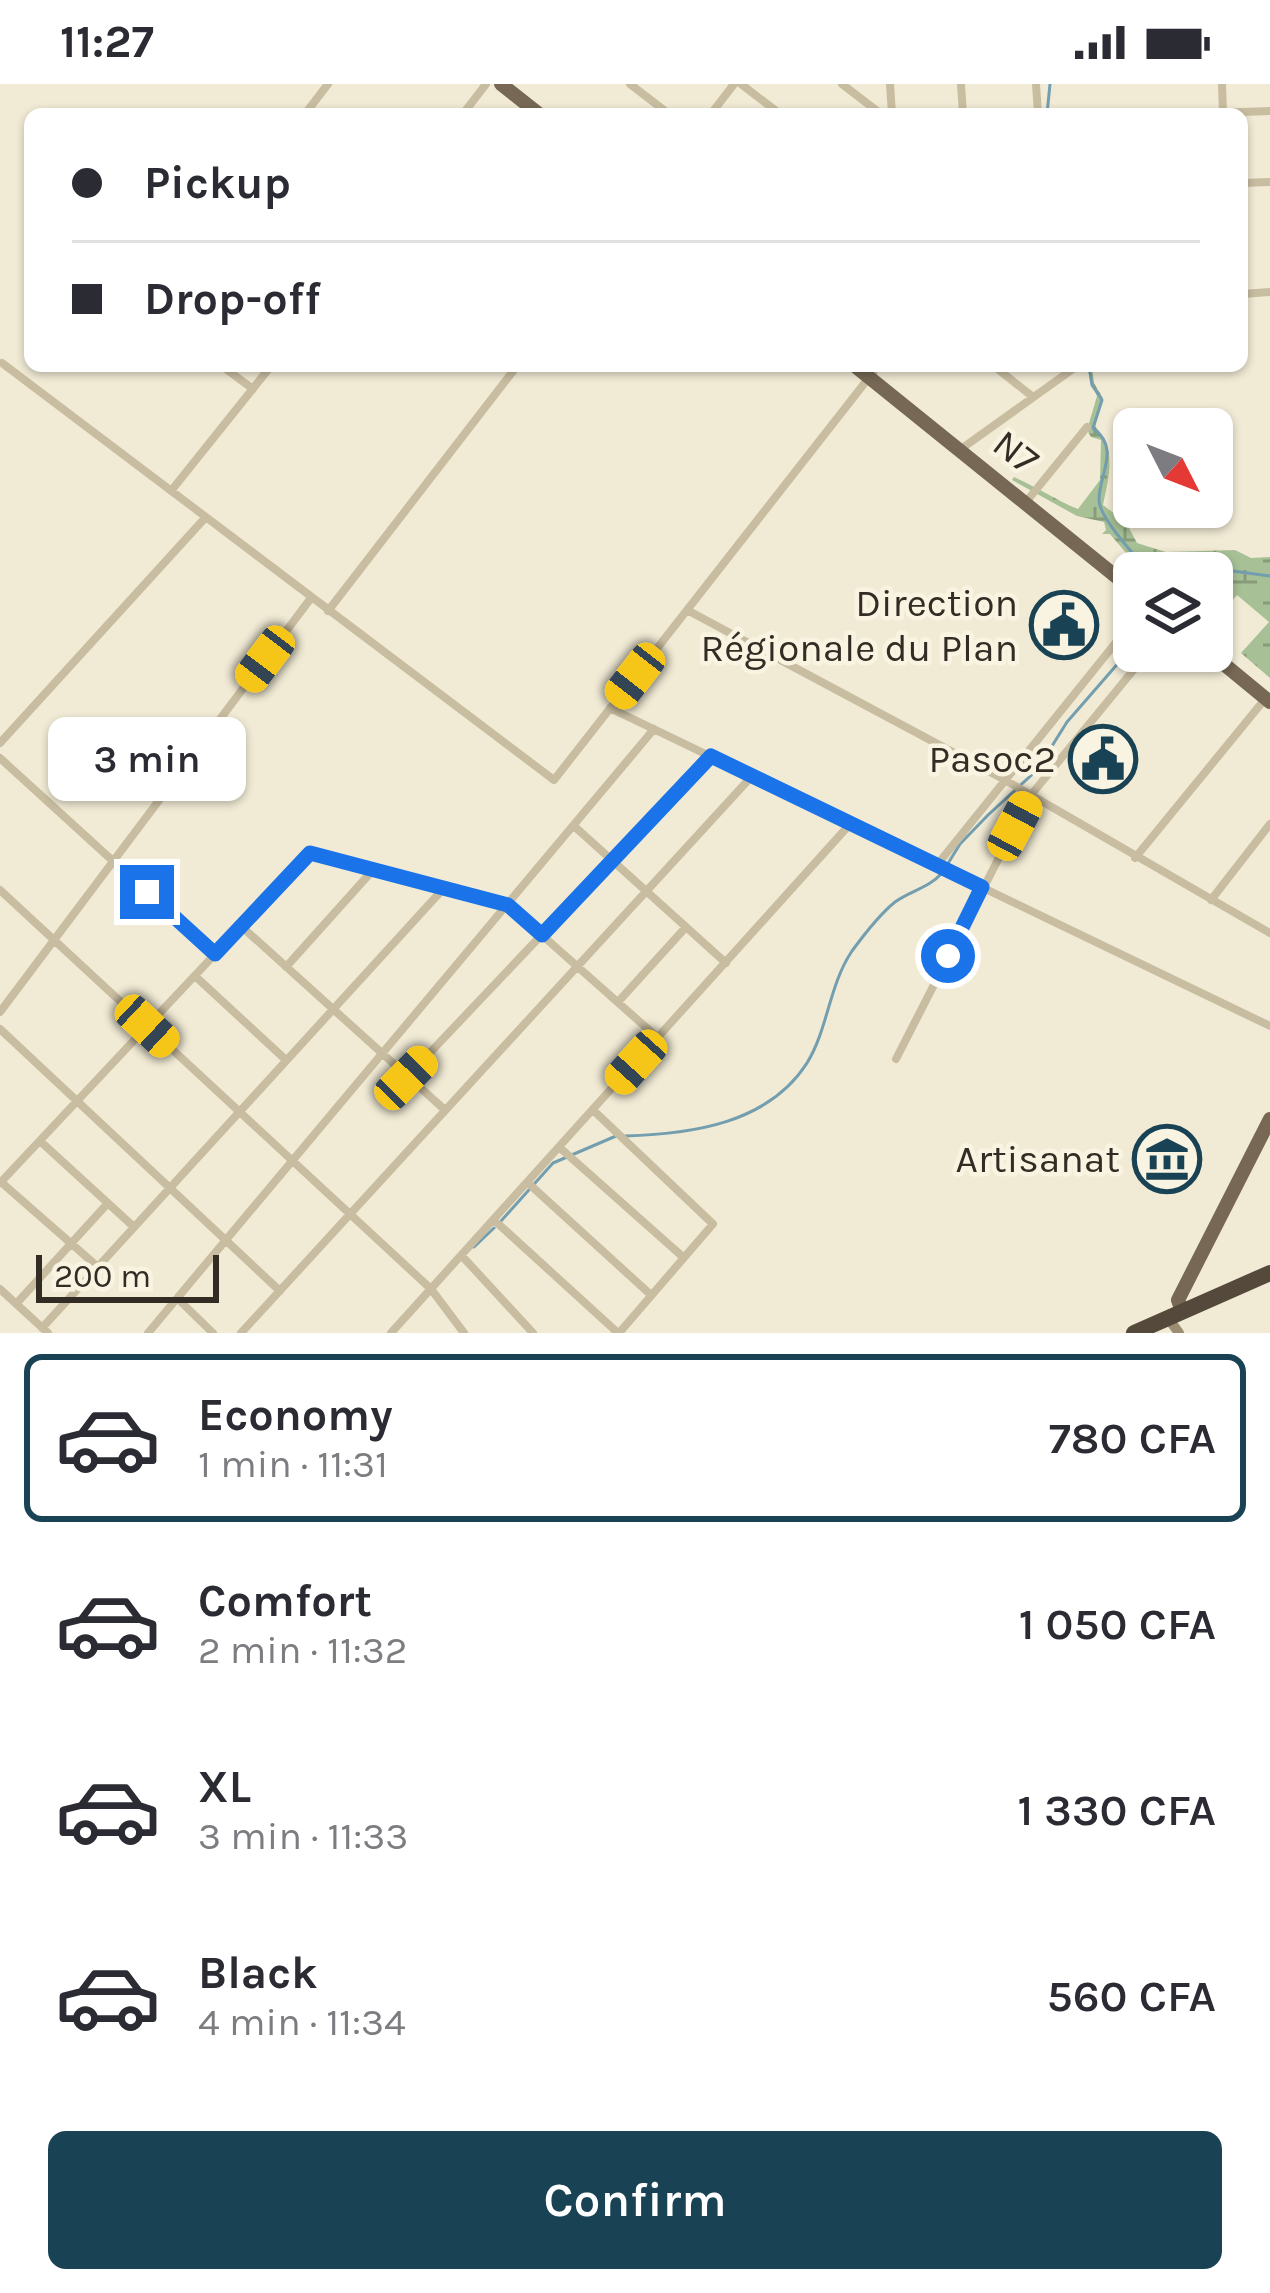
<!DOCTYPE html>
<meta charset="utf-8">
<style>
:root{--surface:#fff;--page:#f7f7f7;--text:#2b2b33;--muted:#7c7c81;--line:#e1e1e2;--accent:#194355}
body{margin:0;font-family:Karla,sans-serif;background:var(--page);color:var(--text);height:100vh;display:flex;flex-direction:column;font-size:45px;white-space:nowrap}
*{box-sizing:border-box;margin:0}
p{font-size:39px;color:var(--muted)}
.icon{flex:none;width:66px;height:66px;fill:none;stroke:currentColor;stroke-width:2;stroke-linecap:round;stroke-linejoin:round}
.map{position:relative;height:1249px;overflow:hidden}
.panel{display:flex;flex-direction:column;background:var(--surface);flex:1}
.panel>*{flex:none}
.top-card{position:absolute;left:24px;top:24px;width:1224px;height:264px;border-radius:18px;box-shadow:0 3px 9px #0004;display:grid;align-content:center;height:264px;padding:0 48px;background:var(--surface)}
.needle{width:78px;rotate:132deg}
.controls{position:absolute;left:1113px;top:324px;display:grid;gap:24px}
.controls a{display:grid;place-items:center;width:120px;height:120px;border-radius:18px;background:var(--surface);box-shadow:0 3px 9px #0004;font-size:60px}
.scale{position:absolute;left:36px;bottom:30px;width:183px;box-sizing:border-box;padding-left:12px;border:6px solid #332c24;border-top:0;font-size:33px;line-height:42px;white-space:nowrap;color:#332c24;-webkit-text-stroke:9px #f9f4e1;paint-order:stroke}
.end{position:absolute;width:54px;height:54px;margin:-27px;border:15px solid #1a73e8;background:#fff;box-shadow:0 0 0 6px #fff}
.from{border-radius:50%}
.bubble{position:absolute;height:84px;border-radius:18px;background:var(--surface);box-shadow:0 3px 9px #0004;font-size:39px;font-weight:600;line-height:84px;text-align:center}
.car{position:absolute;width:36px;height:72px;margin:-36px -18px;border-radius:15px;box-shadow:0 0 9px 3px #0007;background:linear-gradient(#f5c518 24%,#345 0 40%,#f5c518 0 76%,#345 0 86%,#f5c518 0)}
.top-card b{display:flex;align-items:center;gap:42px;height:114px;font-size:45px}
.top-card b+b{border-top:3px solid var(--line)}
.top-card i{width:30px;height:30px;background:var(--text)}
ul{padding:21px 0 0;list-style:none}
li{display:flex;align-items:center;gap:36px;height:168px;margin:0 24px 18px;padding:0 24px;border:6px solid transparent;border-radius:18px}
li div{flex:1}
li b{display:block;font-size:45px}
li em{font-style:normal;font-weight:600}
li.active{border-color:var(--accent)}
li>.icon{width:108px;height:108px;stroke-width:1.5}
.primary-button{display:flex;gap:24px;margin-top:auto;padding:24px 48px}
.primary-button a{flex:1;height:138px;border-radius:18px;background:var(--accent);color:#fff;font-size:48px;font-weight:600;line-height:138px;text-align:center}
.status{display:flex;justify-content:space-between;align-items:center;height:84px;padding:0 60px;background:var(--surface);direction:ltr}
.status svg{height:33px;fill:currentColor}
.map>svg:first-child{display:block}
.wetland{fill:url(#wetland-marsh)}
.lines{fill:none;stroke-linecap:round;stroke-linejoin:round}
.stream{stroke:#739eaf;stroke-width:3}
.street{stroke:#c9bda1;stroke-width:8}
.secondary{stroke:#9c8c72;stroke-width:10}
.primary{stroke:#766854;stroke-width:14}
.highway{stroke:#54493b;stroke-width:16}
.route{stroke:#1a73e8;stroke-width:15}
.labels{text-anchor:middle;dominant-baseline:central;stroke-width:9;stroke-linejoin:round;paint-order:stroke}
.street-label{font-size:39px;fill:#332c24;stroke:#f9f4e1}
.poi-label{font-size:39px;fill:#332c24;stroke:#f9f4e1;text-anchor:end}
</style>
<div class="status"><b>11:27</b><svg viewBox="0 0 49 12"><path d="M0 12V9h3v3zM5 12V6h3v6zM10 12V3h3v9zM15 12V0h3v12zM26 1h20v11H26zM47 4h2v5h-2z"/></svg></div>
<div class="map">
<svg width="1270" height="1249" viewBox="0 0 1270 1249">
<defs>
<pattern id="wetland-marsh" width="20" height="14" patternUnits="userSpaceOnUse" patternTransform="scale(3)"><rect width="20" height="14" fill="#a7c095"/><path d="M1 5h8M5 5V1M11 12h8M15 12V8" fill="none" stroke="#899c79"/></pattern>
</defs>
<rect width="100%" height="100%" fill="#f1ebd5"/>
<path class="wetland" d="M1086 282H1092L1094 299 1103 314 1095 342C1117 367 1109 391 1103 421L1123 436 1128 430 1129 444 1137 459 1166 468 1235 466 1251 474 1270 473V594L1241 569 1269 538 1237 511 1222 528 1212 519V489H1143L1110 450H1102L1106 446 1104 438 1077 432 1012 396 1014 393C1037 403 1054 415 1078 425L1100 396 1101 356 1091 353 1087 346 1097 312Z"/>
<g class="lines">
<path class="stream" d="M1047 30 1050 0
M1089 282 1092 301 1102 316 1093 344C1121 365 1099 389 1099 416 1099 434 1137 473 1148 488L1180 480 1270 492
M947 781 960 760 988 731 1037 686 1067 638 1134 561
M625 1052C691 1050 768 1040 807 979 828 945 829 901 852 867 863 852 880 830 895 818 910 807 929 804 942 789
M501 1137 553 1079 616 1052
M474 1163 494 1144"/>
<path class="street" d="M630 0 669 30
M741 0 780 30
M842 0 881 30
M890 0 892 30
M961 0 963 30
M1036 0 1038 30
M1222 0 1223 28
M305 30 328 0
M463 30 486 0
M711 30 734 0
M1185 30 1270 27
M1242 99 1270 98
M1242 210 1270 208
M2 279 554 696 878 282
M222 282 253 305
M994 282 1033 313
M961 365 1077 282
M171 407 271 282
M1026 418 1087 343
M687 526 1005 696 1270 849
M328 527 517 282
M610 624 1270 942
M0 659 205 434
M0 674 215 870
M574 742 726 879
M1135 774 1265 615
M937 781 1134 536
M0 806 431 1205 464 1249
M1211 816 1270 740
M241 842 445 1026
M286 883 373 786
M195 892 286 976
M618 918 686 843
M0 928 311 514
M0 945 280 1207
M896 975 1031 711 1149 567
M406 994 711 672
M593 1026 713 1140 619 1249
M40 1057 134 1143
M559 1063 683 1173
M1 1098 98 1183
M0 1099 310 769 508 821 658 954
M528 1099 651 1211
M494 1136 618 1249
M462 1172 533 1249
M0 1205 48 1249
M178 1215 213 1249
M16 1220 108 1119
M42 1244 444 804
M148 1249 654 645
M241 1249 752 692
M391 1249 851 739"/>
<path class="secondary" d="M1168 1234 1179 1249"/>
<path class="primary" d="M501 0 539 30
M855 282 1134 507
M1208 567 1270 618
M1182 1227 1178 1216 1270 1035"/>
<path class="highway" d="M1134 1249 1270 1189"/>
</g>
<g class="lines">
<path class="route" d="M147 808 215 870 310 769 508 821 542 851 711 672 982 803 948 872"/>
</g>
<defs>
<g id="civic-ring" transform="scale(3.45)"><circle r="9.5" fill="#f9f4e1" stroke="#194355" stroke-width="1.5"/><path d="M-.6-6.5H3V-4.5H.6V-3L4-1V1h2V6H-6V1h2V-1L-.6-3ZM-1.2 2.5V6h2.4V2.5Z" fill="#194355"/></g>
<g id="museum-ring" transform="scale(3.45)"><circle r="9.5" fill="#f9f4e1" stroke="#194355" stroke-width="1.5"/><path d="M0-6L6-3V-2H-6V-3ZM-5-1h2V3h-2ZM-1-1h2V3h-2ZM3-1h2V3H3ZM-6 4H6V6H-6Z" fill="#194355"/></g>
</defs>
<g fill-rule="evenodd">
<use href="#civic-ring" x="1064" y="541"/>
<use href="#civic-ring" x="1103" y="675"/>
<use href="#museum-ring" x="1167" y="1075"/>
</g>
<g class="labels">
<g class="street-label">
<text transform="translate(1016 368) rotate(38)">N7</text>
</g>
<g class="poi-label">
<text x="1018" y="519">Direction<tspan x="1018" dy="45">Régionale du Plan</tspan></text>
<text x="1056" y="675">Pasoc2</text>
<text x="1120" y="1075">Artisanat</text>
</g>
</g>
</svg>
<div class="controls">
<a><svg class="needle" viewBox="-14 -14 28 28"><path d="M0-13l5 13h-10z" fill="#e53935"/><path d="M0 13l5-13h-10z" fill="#7c7c81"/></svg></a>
<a><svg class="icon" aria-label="layers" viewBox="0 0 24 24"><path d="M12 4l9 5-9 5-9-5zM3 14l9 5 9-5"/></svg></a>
</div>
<div class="scale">200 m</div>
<i class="end from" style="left:948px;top:872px"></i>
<i class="end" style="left:147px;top:808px"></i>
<div class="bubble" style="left:48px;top:633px;width:198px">3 min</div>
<i class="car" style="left:265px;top:575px;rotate:217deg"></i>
<i class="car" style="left:635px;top:592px;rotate:218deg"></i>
<i class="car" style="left:1015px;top:742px;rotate:28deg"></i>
<i class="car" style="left:147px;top:942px;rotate:133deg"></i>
<i class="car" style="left:636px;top:978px;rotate:222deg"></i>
<i class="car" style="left:406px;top:994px;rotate:44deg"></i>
<div class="top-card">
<b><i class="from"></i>Pickup</b>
<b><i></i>Drop-off</b>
</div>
</div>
<section class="panel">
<ul>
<li class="active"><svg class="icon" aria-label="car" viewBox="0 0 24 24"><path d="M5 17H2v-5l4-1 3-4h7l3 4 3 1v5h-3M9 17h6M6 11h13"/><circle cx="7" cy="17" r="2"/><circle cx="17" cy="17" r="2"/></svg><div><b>Economy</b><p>1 min · 11:31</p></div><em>780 CFA</em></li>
<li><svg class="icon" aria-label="car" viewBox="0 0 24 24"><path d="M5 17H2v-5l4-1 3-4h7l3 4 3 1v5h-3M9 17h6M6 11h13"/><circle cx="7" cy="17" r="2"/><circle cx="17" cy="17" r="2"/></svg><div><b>Comfort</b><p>2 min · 11:32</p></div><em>1 050 CFA</em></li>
<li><svg class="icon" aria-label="car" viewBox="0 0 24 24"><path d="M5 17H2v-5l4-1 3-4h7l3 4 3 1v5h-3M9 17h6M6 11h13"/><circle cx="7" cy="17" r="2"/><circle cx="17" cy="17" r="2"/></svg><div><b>XL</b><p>3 min · 11:33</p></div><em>1 330 CFA</em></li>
<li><svg class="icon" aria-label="car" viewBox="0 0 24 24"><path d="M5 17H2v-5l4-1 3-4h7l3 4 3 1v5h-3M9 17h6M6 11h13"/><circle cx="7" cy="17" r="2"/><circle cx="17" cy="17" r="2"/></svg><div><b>Black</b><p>4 min · 11:34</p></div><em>560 CFA</em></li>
</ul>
<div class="primary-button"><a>Confirm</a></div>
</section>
